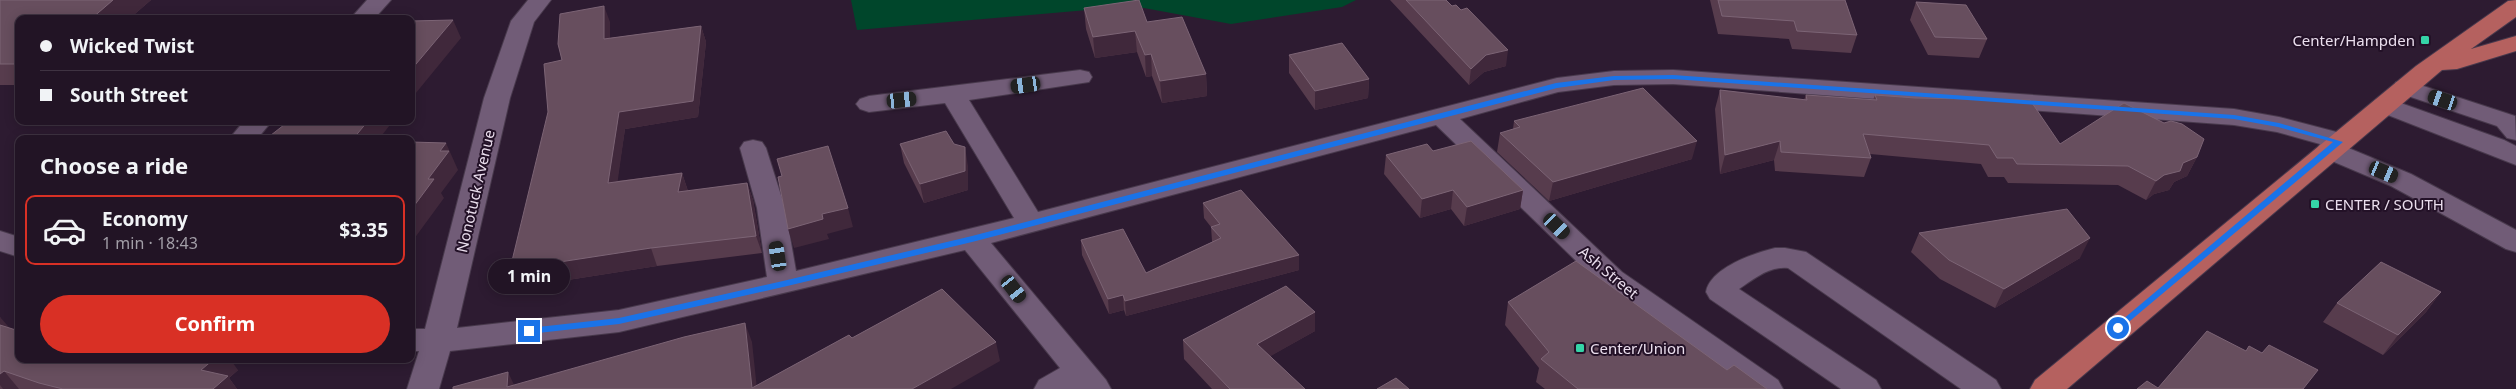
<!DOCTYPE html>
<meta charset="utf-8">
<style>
:root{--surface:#221425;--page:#2a1d2d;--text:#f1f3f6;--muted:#a29ea7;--line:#3f3342;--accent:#d93025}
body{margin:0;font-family:"Noto Sans",sans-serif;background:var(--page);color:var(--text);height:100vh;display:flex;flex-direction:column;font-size:19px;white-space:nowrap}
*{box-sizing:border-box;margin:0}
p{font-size:16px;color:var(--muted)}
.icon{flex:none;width:28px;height:28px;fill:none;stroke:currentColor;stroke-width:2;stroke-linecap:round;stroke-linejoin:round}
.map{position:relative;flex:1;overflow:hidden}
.side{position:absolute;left:15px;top:135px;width:400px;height:228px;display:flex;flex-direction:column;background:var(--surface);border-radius:10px;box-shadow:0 2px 12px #0003,0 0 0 1px var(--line)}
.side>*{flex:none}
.top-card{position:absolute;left:15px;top:15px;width:400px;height:110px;border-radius:10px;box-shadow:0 2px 12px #0003,0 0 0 1px var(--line);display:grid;align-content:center;height:110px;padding:0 25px;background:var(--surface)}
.end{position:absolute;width:22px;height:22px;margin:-11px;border:6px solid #1a73e8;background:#fff;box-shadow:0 0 0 2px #fff}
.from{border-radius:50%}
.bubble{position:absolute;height:35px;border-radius:18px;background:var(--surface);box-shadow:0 2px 12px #0003,0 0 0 1px var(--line);font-size:16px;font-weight:700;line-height:35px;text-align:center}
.car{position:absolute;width:15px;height:30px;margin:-15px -8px;border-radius:6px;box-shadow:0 0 4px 1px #0007;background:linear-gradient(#222 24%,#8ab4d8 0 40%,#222 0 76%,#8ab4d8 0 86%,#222 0)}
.top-card b{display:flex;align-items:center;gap:18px;height:48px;font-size:19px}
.top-card b+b{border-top:1px solid var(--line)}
.top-card i{width:12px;height:12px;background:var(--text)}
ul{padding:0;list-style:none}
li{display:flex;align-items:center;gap:15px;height:70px;margin:0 10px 8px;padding:0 15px;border:2px solid transparent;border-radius:10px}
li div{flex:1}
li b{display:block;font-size:19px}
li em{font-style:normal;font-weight:700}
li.current{border-color:var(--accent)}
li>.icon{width:45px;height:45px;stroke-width:1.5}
h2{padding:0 25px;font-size:22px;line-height:60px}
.button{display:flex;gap:10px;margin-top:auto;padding:10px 25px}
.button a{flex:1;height:58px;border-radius:30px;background:var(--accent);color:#fff;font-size:20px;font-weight:700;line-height:58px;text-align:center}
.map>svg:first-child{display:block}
.green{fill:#00462b}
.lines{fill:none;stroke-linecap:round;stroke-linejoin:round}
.minor-casing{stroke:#48394c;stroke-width:2}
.major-casing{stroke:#48394c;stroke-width:2}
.minor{fill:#715c77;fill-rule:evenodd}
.major{fill:#b5615f;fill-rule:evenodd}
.wall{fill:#573c4d}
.shaded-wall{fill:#40283b}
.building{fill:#674e5e;stroke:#7c6475}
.route{fill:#1a73e8}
.poi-dot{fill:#35d4a7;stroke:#231127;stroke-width:2}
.labels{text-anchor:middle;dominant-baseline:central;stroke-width:4;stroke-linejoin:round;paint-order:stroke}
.poi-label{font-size:15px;fill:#ebdfee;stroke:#231127;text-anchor:start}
.street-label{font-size:15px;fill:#ebdfee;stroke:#231127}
</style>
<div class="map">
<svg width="2516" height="389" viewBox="0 0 2516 389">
<rect width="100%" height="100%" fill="#2d1b31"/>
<path class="green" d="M851 0H1356L1342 7 1231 24 1133 6 857 30Z"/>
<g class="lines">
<g class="minor-casing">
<path id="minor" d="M367 0H391L374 19H350Z
M528 0H551L534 22 510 98 457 328 619 310 767 277 757 208 740 148 744 142 753 140 762 142 766 148 785 208 796 271 1014 218 945 103 869 112 860 109 856 104 860 99 869 96 1080 70 1089 72 1092 77 1089 82 969 100 1038 212 1557 78 1614 71 1673 70 2234 109 2279 117 2348 135 2352 141 2346 147 2411 174 2516 230V252L2506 249 2391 186 2320 156 2316 150 2320 144 2277 132 2234 125 1673 84 1614 85 1558 92 1460 119 1622 272 1778 380 1783 389H1744L1602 286 1436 125 991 243 1106 380 1111 389H1034L1039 380 1060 368 965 250 619 332 450 351 439 389H407L419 351H411V329H425L484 98 511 21Z
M2405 80 2515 116 2516 140 2507 138 2497 126 2396 92 2393 87 2396 82Z
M2384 97 2504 140 2516 146V165L2375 110 2371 105 2375 100Z
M244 121H272L257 139H229Z
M0 231 19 237V257L0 251Z
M1775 248H1785L1806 252 1996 380 2001 389H1961L1788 268C1769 266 1754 279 1739 289L1876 380 1881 389H1841L1710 299 1706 292C1710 268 1754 253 1775 248Z"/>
</g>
<g class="major-casing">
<path id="major" d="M2516 0V17L2471 49 2516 36V51L2457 69 2442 70 2067 389H2030L2035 380 2416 66 2508 1Z"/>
</g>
<use href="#minor" class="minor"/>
<use href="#major" class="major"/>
</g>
<path class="wall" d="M0 0H151L129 19H19V85H0Z
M1390 0H1446L1506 66 1484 72 1469 85Z
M1710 0H1845L1857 35 1851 53 1792 49 1789 39 1718 34Z
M1916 2 1987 39 1979 58 1928 55 1910 20Z
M1084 8 1147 22 1206 74 1207 96 1162 103 1152 76 1146 77 1137 52 1095 58 1086 29Z
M610 22V38L701 26 706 42 698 117 625 129 617 181 682 173 688 191 747 183 753 200 762 253 657 266 536 285 534 281 519 283 562 60Z
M1289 55 1369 79 1368 98 1315 110 1289 73Z
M1720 90 1804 100 1806 95 1873 100 1875 95 2060 144 2197 157 2187 176 2174 182 2169 190 2154 194 2146 200 2118 185 2008 183 2004 177H1988L1981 164 1870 154 1871 158 1864 177 1775 171 1774 160 1720 174 1715 109Z
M1514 121 1692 159 1549 201 1497 152 1500 133 1513 129Z
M900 144 968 166V190L924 203 904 163Z
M1433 151 1523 190 1520 209 1464 226 1451 209 1420 218 1384 174 1386 155Z
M1203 203 1299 270 1126 316 1124 310 1109 314 1082 255 1081 240 1146 273 1212 242V241L1211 227 1204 218Z
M1919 233 2080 258 1995 308 1940 279 1911 252Z
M2441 292 2426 312 2383 355 2323 322 2337 303Z
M1508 302 1727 370 1767 389H1545L1536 382 1539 368 1505 325Z
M1315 312V331L1270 356 1305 389H1212L1184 359 1183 340Z
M0 317 19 359 238 370 229 378 237 389H0Z"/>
<path class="shaded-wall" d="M113 0H151L129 19H91Z
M604 6 610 22V55L604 39Z
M453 20 461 38 411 99V70Z
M701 26 706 42 698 117 625 129 615 200 608 183 619 112Z
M1135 31 1137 52 1095 58 1093 37Z
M1508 50 1506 66 1484 72 1469 85 1471 69 1486 55Z
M1151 54 1152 76 1146 77 1145 55Z
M1206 74 1207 96 1162 103 1160 81Z
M1369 79 1368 98 1315 110V91Z
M368 121H393L379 139H353Z
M1697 141 1692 159 1549 201 1553 182Z
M1780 141 1774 160 1720 174 1725 155Z
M446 143 458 170 441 193 444 198 411 243V210L428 179 440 151Z
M965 147 968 166V190L924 203 920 184Z
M2197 157 2187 176 2174 182 2169 190 2154 194 2146 200 2156 181 2164 175 2183 163Z
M682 173 688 191 678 192Z
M747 183 753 200 762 253 756 236Z
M1453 190 1451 209 1420 218 1422 199Z
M1523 190 1520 209 1464 226 1467 207Z
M848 208 853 227 827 234 829 239 794 248 788 229 822 214Z
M2090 238 2080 258 1995 308 2004 289Z
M651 248 657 266 536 285 534 281 519 283 511 265Z
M1299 255V270L1126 316 1125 301Z
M2441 292 2426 312 2383 355 2398 335Z
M1123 295 1124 310 1109 314 1108 299Z
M1315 312V331L1257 364V344Z
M0 317 14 333 0 336Z
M745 323 752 342 757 389 752 388Z
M996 342 1000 361 951 389H912Z
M214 359H230L238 370 229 378 237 389H213L201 370Z
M4 371 19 389H3L0 385V374Z
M508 372 516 389 507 387Z"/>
<path class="building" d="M0 0H113L91 19H19V64H0Z
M1139 0 1147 22 1182 17 1206 74 1160 81 1151 54 1145 55 1135 31 1093 37 1084 8Z
M1406 0H1446L1452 6 1456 5 1461 10 1467 8 1508 50 1486 55 1471 69Z
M1718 0H1845L1857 35 1797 31 1794 21 1722 16Z
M1916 2 1966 5 1987 39 1935 37Z
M604 6V39L701 26 693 101 619 112 608 183 682 173 678 192 747 183 756 236 651 248 527 267 528 263 511 265 548 112 544 64 562 60 558 44 560 14Z
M453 20 411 70V21Z
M1342 43 1369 79 1315 91 1289 55Z
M1643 88 1697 141 1553 182 1500 133 1520 127 1514 121Z
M1720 90 1807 100 1806 95 1877 100 1875 95 1915 98 2030 100 2060 144 2124 103 2164 123 2171 121 2182 124 2204 139 2197 157 2183 163 2180 171 2164 175 2156 181 2128 166 2017 164 2013 158H1997L1989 145 1863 134 1871 158 1781 152 1780 141 1725 155Z
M289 121H368L353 139H266Z
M946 131 954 144 965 147V171L920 184 900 144Z
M1471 141 1523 190 1467 207 1453 190 1422 199 1386 155 1427 144 1433 151Z
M411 142 446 143 440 151H449L428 179H434L411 210Z
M828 146 848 208 822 214 823 219 788 229 778 177 782 176 777 159Z
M1241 190 1299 255 1125 301 1123 295 1108 299 1081 240 1123 229 1146 273 1221 238 1211 227 1220 224 1203 203Z
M2067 209 2090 238 2004 289 1949 260 1919 233Z
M1576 261 1727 370 1734 365 1767 389H1578L1541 359 1549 352 1508 302Z
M2381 262 2441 292 2398 335 2337 303Z
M1286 286 1315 312 1257 344 1305 389H1230L1183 340Z
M942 289 996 342 912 389H453V387L508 372 507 387 684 337 745 323 752 388 849 335 852 338Z
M0 325 19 331V359H214L201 370 228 376 213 389H63L39 383 4 371 0 374Z
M2207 331 2246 351 2249 346 2262 353 2269 345 2318 370 2303 389H2137L2147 381 2158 388Z
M1396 378 1409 389H1377Z"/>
<path class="route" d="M1673 75 2234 115 2279 123 2343 142 2118 331 2115 330V326L2333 142 2278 127 2234 119 1673 79 1614 80 1557 88 972 242 783 287 619 324 529 334 524 331 529 328 619 318 783 281 972 236 1556 83 1614 76Z"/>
<g class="poi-dot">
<rect x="2420" y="35" width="10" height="10" rx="2.5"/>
<rect x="2310" y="199" width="10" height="10" rx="2.5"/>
<rect x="1575" y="343" width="10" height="10" rx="2.5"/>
</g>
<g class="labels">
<g class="poi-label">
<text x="2415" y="40" text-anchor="end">Center/Hampden</text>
<text x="2325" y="204">CENTER / SOUTH</text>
<text x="1590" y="348">Center/Union</text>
</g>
<g class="street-label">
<text transform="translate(475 191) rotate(-77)">Nonotuck Avenue</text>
<text transform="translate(1609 272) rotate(40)">Ash Street</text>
</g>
</g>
</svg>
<i class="end from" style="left:2118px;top:328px"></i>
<i class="end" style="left:529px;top:331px"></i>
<div class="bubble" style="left:488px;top:259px;width:82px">1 min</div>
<i class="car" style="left:1026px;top:85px;rotate:262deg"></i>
<i class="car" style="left:902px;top:100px;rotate:84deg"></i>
<i class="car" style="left:2443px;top:100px;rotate:289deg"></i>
<i class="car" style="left:2384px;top:172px;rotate:113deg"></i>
<i class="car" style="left:1557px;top:226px;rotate:134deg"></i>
<i class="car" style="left:778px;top:256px;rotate:351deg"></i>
<i class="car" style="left:1014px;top:289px;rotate:142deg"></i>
<div class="top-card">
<b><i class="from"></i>Wicked Twist</b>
<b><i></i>South Street</b>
</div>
<section class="side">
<h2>Choose a ride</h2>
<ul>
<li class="current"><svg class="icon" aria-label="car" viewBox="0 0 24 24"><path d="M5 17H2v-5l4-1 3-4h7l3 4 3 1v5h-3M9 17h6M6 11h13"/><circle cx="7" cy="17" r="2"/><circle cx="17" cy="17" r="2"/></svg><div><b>Economy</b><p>1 min · 18:43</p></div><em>$3.35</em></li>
</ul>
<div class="button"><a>Confirm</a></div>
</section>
</div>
